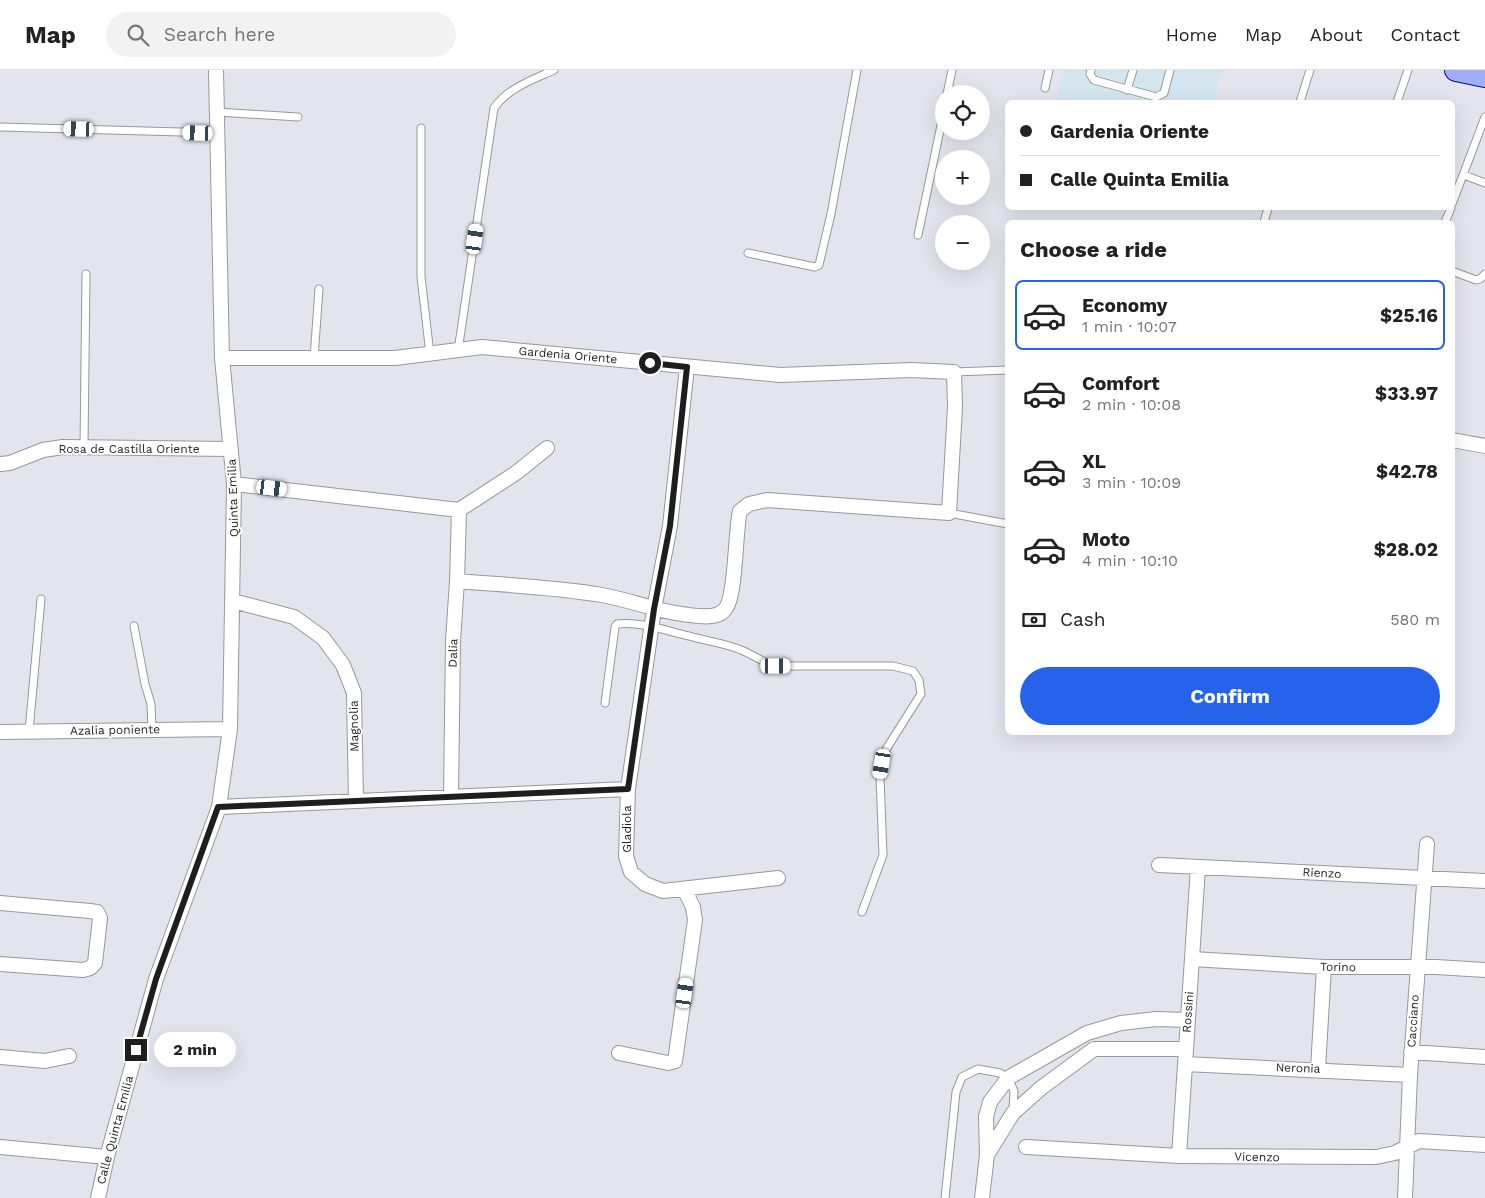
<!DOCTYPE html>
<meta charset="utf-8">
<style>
:root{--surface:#fff;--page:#f2f2f2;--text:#222;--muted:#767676;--line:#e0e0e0;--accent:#2563eb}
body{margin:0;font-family:"Work Sans",sans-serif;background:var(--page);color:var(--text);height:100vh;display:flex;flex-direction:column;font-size:19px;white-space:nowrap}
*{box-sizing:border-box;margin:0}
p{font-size:16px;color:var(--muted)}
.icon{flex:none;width:28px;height:28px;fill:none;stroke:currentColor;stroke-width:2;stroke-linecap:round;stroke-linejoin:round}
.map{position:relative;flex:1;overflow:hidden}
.sheet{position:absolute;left:1005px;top:150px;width:450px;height:515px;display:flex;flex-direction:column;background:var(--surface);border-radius:8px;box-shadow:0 5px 20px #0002}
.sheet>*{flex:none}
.guide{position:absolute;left:1005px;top:30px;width:450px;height:110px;border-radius:8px;box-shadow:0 5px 20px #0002;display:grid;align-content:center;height:110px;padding:0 15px;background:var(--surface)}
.fabs{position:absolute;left:935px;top:15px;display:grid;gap:10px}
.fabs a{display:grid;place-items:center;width:55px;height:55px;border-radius:50%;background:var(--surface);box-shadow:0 5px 20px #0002;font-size:25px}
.end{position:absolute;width:22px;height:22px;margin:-11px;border:6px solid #1e1e1e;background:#fff;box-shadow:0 0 0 2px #fff}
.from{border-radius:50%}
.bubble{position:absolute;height:35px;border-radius:18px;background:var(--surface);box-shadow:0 5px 20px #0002;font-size:16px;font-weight:700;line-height:35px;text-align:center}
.car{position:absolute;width:15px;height:30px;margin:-15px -8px;border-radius:6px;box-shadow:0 0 4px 1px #0007;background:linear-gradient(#fff 24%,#345 0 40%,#fff 0 76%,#345 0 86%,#fff 0)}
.guide b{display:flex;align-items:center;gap:18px;height:48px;font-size:19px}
.guide b+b{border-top:1px solid var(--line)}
.guide i{width:12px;height:12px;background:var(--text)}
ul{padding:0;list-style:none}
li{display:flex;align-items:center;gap:15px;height:70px;margin:0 10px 8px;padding:0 5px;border:2px solid transparent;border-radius:8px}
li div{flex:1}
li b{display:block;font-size:19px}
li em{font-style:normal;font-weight:700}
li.active{border-color:var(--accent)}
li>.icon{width:45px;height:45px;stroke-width:1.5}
h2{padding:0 15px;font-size:22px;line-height:60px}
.pay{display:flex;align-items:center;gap:12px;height:55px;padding:0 15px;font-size:19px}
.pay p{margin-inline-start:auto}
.cta{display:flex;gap:10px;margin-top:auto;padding:10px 15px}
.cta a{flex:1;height:58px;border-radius:30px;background:var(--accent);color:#fff;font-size:20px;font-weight:700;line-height:58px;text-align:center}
header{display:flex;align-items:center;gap:30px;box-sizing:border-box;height:70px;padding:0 25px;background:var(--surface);border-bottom:1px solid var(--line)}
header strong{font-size:24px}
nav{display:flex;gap:28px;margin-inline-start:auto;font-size:18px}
.search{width:350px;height:45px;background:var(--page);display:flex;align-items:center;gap:12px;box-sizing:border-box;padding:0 18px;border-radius:28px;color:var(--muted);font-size:19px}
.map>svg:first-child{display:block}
.commercial{fill:#d3e6ef}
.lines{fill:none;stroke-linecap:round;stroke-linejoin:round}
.service-casing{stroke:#989898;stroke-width:9}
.minor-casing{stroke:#989898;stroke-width:16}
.primary-casing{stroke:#050b92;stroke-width:24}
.service{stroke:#fff;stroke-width:7}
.minor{stroke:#fff;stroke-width:14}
.primary{stroke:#9facf8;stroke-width:22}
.route{stroke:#1e1e1e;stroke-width:6}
.labels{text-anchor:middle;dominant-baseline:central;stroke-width:4;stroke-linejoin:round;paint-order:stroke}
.street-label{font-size:12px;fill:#1e1e1e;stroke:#fff}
</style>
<header>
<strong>Map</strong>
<div class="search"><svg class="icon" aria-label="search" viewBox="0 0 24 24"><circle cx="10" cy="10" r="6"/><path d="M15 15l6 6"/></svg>Search here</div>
<nav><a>Home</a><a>Map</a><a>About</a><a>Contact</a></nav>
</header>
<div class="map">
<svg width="1485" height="1128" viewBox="0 0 1485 1128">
<rect width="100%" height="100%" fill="#e4e4ee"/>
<path class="commercial" d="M1064 0H1222L1212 32H1055Z"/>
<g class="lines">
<g class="service-casing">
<path id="service" d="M1091 0 1090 4 1094 10 1156 27 1164 23 1170 0
M1045 18 1049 0
M1127 20 1133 0
M947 24 952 0
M1300 32 1310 0
M1397 32 1408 0
M217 42 298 47
M0 57 218 63
M421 58V207L430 284
M1464 105 1485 113
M1452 134 1485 47
M1264 152 1268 138
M1445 152 1451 138
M918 165 944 41
M748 183 815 197 819 195 831 144 857 0
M1452 201 1476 210 1480 209 1485 204
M458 281 494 38C508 18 532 10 554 0
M314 288 319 219
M954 302 1008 300
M84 377 86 204
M949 443 1008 454
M134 556 145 614 151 634 152 660
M605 633 615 557 617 554C641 551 667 561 689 566 706 571 725 573 741 580 754 585 763 593 776 596H893L913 601 919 610 921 624 885 681 880 707 883 785 862 842
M29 661 41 529
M945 1128 956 1022 962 1007 978 999 1000 1003 1008 1008 1014 1021 1013 1041"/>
</g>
<g class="minor-casing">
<path id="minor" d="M222 288H395L482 277 780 305 911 300 954 302 955 337 949 443 767 430 749 434 740 441C735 462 736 525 726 538 720 547 709 547 699 546 665 544 634 531 602 525 554 517 505 515 457 511
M687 297 670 456 654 539 628 719 626 786 631 802 645 814 663 821 778 808
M1452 370 1485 376
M0 394 10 393 43 380 63 377 231 379
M234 414 459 440
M459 440 516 403 547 378
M233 531 294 547 323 568 343 595 354 623 356 731
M0 662 230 659
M451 726 453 571 457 511 459 440
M219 737 628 719
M1159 795 1485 811
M0 833 90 841 97 842 100 848 95 893 90 898 83 900 0 894
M1192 889 1324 897H1436L1485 900
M1411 982 1485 987
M619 983 668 993 675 991 695 850 693 837 684 819
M0 987 45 991 69 986
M1185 994 1410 1005
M1318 999 1324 897
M0 1077 107 1087
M1026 1077 1179 1086 1376 1087 1395 1083 1419 1071 1485 1075
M987 1085 1013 1043 1041 1018 1094 979H1186
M1179 1086 1198 797
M98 1128 107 1087 156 909 219 737 230 659 234 414 222 288 216 0
M982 1128 987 1085 986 1047 990 1032 1008 1008 1087 963 1121 953 1156 949 1188 950
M1405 1128 1410 1005 1427 774"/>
</g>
<g class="primary-casing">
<path id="primary" d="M1456 0 1485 6"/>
</g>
<use href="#service" class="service"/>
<use href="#minor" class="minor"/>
<use href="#primary" class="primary"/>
</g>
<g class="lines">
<path class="route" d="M136 980 156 909 218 737 628 719 654 539 670 456 687 297 650 293"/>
</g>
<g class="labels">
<g class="street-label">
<text transform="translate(568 285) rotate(5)">Gardenia Oriente</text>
<text x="129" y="379">Rosa de Castilla Oriente</text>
<text transform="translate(233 428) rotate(-92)">Quinta Emilia</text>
<text transform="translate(453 583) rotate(-88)">Dalia</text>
<text transform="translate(354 656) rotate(-91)">Magnolia</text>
<text transform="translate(115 660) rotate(-1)">Azalia poniente</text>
<text transform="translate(627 759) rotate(-90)">Gladiola</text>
<text transform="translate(1322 803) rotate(3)">Rienzo</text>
<text transform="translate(1338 897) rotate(1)">Torino</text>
<text transform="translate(1188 942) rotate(-86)">Rossini</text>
<text transform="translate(1413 951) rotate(-86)">Cacciano</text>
<text transform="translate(1298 998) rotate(2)">Neronia</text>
<text transform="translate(115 1060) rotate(-75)">Calle Quinta Emilia</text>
<text transform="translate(1257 1087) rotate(1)">Vicenzo</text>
</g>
</g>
</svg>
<div class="fabs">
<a><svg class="icon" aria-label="locate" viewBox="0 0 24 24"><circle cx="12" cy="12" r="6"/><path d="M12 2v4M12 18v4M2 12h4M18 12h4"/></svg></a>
<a>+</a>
<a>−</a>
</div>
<i class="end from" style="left:650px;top:293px"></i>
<i class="end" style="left:136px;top:980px"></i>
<div class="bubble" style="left:154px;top:962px;width:82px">2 min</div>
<i class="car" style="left:79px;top:59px;rotate:272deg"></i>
<i class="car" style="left:198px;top:63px;rotate:272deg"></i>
<i class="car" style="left:475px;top:169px;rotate:8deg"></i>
<i class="car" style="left:272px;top:418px;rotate:97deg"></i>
<i class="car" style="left:776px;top:596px;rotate:90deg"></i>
<i class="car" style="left:882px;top:694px;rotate:190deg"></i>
<i class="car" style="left:685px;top:923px;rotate:8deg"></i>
<div class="guide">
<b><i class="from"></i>Gardenia Oriente</b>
<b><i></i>Calle Quinta Emilia</b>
</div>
<section class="sheet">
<h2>Choose a ride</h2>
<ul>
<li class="active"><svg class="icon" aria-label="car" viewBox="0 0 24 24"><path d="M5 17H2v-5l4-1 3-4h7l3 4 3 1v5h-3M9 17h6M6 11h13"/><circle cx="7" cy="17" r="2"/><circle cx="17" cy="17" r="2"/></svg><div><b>Economy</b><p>1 min · 10:07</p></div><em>$25.16</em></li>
<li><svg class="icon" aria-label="car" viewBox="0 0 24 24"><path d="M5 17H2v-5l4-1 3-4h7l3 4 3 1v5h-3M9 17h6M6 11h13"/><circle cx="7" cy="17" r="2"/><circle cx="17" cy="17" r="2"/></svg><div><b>Comfort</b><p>2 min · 10:08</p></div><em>$33.97</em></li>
<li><svg class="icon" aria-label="car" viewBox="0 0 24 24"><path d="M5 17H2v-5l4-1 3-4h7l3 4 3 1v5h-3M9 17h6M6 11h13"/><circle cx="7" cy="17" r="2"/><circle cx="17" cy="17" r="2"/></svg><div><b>XL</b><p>3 min · 10:09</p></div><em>$42.78</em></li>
<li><svg class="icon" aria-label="car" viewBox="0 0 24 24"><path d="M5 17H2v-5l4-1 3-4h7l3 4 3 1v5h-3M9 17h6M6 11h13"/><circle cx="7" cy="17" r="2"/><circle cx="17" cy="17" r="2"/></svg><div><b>Moto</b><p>4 min · 10:10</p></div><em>$28.02</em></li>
</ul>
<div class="pay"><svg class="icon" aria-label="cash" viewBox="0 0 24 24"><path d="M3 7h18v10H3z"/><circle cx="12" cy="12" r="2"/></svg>Cash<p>580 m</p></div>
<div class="cta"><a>Confirm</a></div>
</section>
</div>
